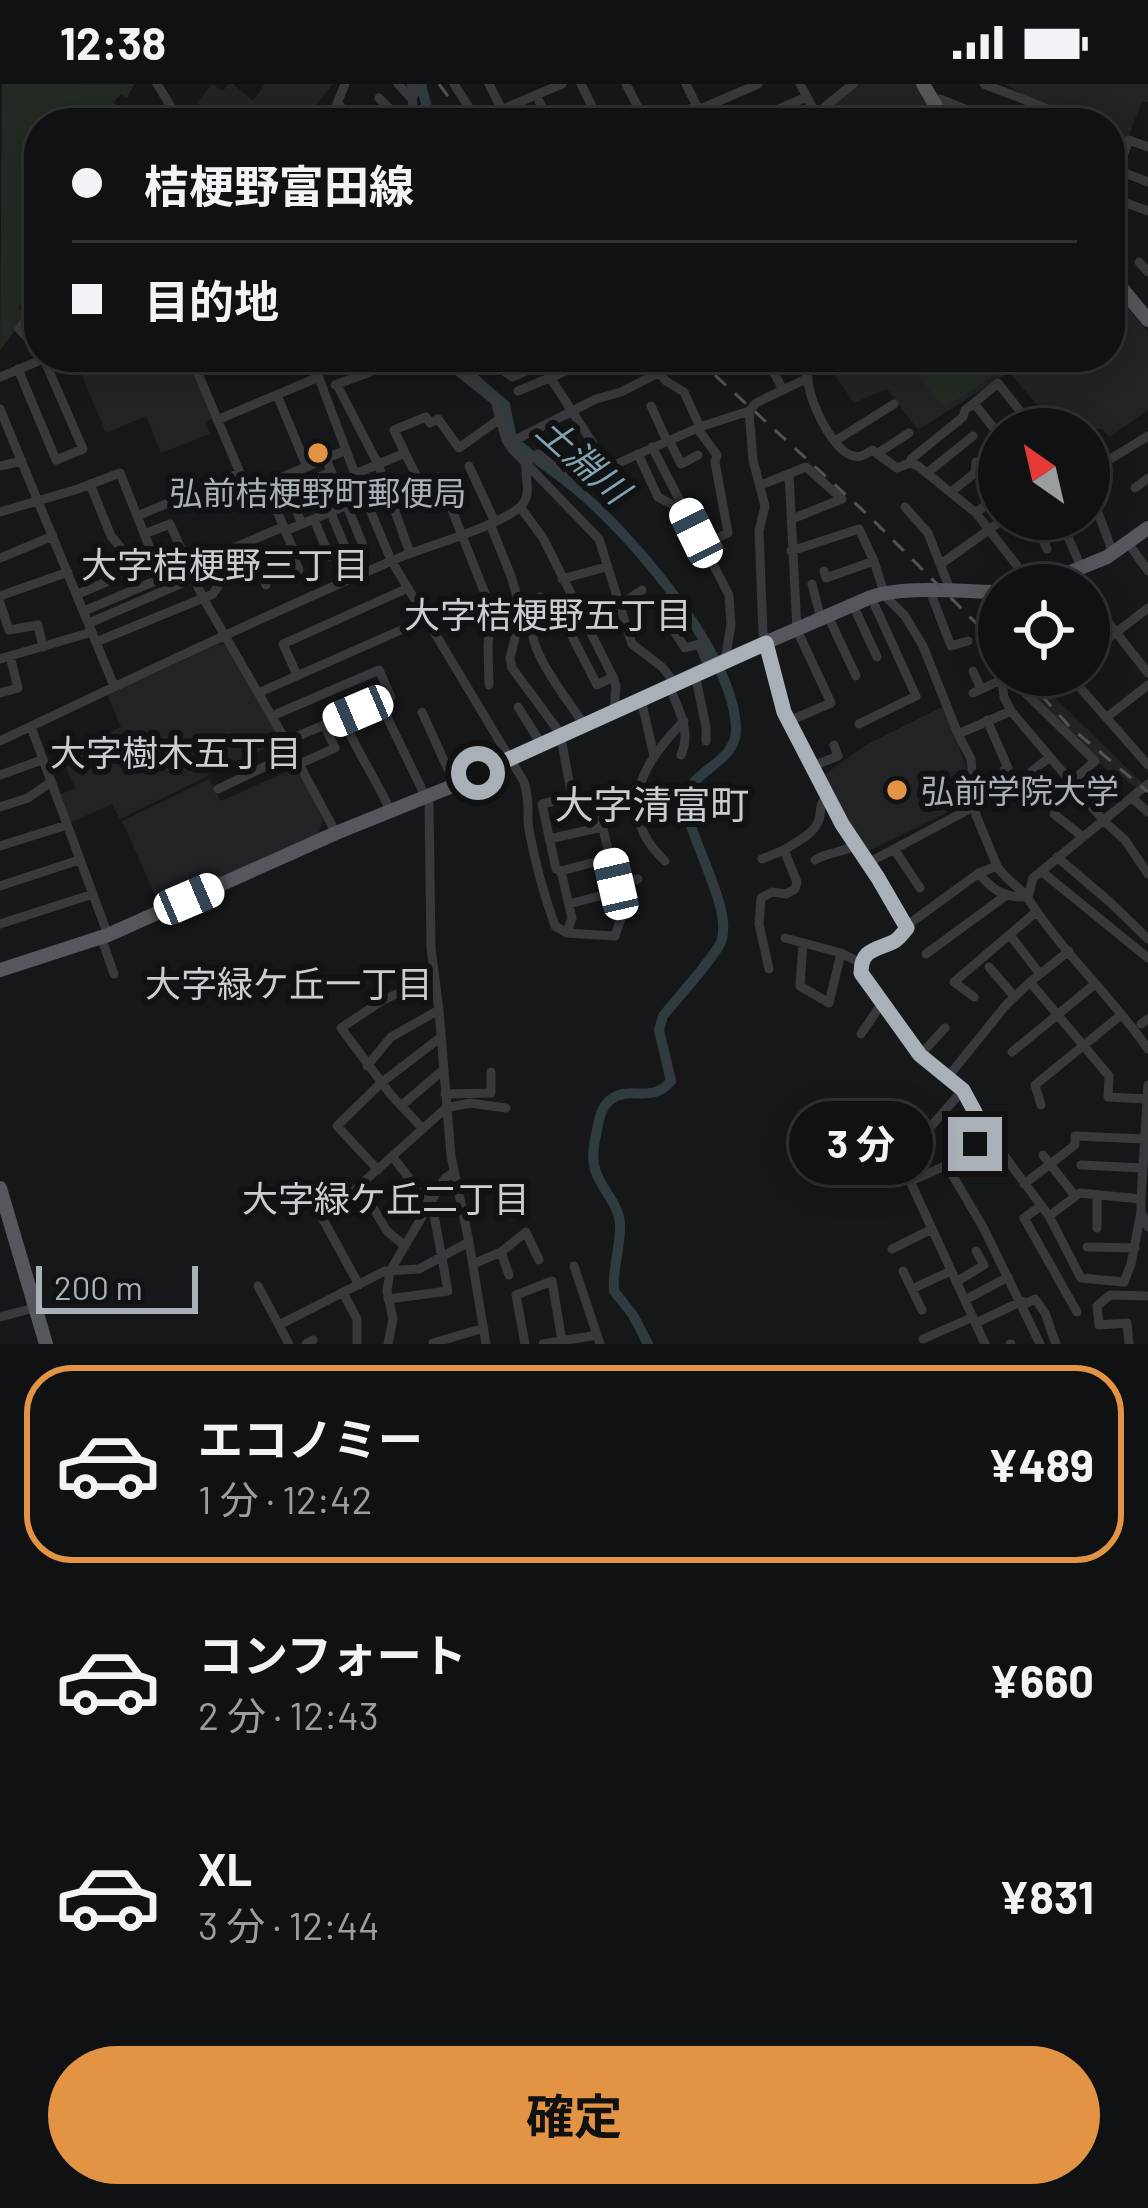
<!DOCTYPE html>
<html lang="ja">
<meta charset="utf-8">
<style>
:root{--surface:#101112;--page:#1e1f20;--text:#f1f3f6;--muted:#9c9d9f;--line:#303132;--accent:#e29344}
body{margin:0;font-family:Barlow,"Noto Sans JP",sans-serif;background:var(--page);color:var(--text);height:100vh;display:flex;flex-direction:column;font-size:45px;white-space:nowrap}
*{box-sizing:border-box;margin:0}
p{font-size:39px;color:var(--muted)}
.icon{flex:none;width:66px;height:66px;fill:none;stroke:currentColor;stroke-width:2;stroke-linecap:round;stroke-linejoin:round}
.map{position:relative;height:1260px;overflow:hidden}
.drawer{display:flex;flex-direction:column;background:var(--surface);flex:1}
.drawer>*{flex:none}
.guide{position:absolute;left:24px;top:24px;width:1101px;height:264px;border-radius:48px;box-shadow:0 6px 30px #0003,0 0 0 3px var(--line);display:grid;align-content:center;height:264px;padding:0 48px;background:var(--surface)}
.needle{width:78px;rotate:326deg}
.fabs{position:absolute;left:978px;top:324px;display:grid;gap:24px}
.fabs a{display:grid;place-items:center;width:132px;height:132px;border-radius:50%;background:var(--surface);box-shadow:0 6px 30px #0003,0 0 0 3px var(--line);font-size:60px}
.scale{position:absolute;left:36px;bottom:30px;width:162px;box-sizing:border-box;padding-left:12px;border:6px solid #a9b0b7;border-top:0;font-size:33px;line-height:42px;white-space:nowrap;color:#a9b0b7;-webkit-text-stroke:9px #111213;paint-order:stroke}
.end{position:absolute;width:54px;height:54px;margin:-27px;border:15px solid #a9b0b7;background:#111;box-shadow:0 0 0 6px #111}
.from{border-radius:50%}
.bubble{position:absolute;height:84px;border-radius:42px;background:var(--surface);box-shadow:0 6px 30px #0003,0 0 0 3px var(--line);font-size:39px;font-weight:700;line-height:84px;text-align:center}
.car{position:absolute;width:36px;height:72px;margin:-36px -18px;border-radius:15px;box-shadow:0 0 9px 3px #0007;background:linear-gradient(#fff 24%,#345 0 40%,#fff 0 76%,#345 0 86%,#fff 0)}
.guide b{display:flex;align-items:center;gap:42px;height:114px;font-size:45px}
.guide b+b{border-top:3px solid var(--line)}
.guide i{width:30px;height:30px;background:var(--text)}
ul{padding:21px 0 0;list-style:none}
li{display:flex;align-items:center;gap:36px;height:198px;margin:0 24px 18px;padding:0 24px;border:6px solid transparent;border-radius:48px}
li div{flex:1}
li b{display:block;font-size:45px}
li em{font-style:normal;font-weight:700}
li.current{border-color:var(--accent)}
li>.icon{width:108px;height:108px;stroke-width:1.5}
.action{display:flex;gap:24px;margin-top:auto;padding:24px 48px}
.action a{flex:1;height:138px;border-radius:72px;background:var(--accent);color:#111;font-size:48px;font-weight:700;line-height:138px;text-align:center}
.status{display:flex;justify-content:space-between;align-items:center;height:84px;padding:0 60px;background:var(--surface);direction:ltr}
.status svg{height:33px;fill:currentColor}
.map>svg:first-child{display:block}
.built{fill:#222325}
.green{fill:#232a23}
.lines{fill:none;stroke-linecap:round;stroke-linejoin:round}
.river{stroke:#303b40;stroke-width:10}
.minor{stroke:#38393d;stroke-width:9}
.major{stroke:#54575b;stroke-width:14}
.rail{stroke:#515457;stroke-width:3;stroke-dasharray:15 12;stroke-linecap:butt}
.route{stroke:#a9b0b7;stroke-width:15}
.poi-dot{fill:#e29344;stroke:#111213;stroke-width:4.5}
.labels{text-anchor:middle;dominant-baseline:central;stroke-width:12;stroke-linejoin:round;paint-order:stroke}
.poi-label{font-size:33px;fill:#a9b0b7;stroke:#111213}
.water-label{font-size:36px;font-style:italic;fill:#83a2af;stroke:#111213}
.neighbourhood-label{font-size:36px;fill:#caced3;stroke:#111213}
.quarter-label{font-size:39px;fill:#caced3;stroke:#111213}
</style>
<div class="status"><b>12:38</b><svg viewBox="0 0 49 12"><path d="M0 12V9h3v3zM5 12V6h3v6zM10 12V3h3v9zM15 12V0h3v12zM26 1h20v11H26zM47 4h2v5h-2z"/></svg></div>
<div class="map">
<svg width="1148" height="1260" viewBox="0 0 1148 1260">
<rect width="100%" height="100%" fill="#161718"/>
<path class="built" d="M212 0 223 7 229 0H233L253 17 265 0H333L302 39H210L202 33 206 27 197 19Z
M855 0H917L943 39H812Z
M1003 0H1148V18H1142L1125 61 1110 53V39H1080Z
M1110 202 1148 248V326L1110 353 1101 345H1058L1009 288 918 346 887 305 854 319 822 273H1110Z
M74 273H201L190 278 213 334 206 338 210 350 161 369 146 332 106 349Z
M218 560 226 562 282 657 208 690V692L120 735 112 720 70 739 59 711 75 704 61 673 121 643 107 611Z
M1018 591H1032L1143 700 1137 704 1115 687 1111 690 1038 618 1039 616 1032 605Z
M944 622 966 682V719L865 769 820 694 864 662Z
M297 683 323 736 318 751 161 824 122 737 209 695 221 717Z"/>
<path class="green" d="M2 0H134L127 14 121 10 114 18 120 25 111 37 112 39H39V200L18 224 27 231 0 266Z
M903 273H1015L1018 276 944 324Z"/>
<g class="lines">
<path class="river" d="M421 0 431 39
M459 273C468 293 489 307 505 321L512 355C534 376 561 391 584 412 637 458 736 574 736 647 735 681 684 688 686 719 689 757 736 828 720 860 709 880 678 913 663 932L659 946 671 997C651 1021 630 1000 610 1016 602 1023 600 1031 598 1041 595 1056 590 1074 596 1088 602 1106 619 1120 620 1140 621 1162 612 1185 614 1207L633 1231 648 1260"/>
<path class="minor" d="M157 0 181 39
M398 0 412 15
M411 0 415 9 412 15 416 39
M454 0 477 36
M489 0 502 26
M581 0 600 39
M626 0 646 39
M686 0 705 39
M800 0 816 30
M984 0C1016 13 1045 22 1077 39
M536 11 550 39
M379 14 398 33 400 39
M338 18 350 39
M933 18 940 15 1000 39
M514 20 523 39
M698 26 758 0
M329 39 345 0
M359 39 369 33 378 34 383 39
M470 39 562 0
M655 39 697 22
M745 39 807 13
M805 39 853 0
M1110 83 1148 98
M1110 106 1129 56 1148 63
M1110 113 1148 127
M1139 178 1148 188
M39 220 19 245 39 266
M311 273 355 390 391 476 524 698C531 719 526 728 529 746 535 778 544 811 555 842L567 849
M451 273 460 289 495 317 506 356 512 365 599 455 632 560 662 583 675 599
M485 273 512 293 542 280
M537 273 608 383
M644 273 666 297 684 308 700 343
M766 273 783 306
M805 273C807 286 807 299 811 311 816 328 835 369 854 372 861 374 866 370 872 366L897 384 910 379 911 375 963 333 965 326 974 319 999 351
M18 285 56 376 83 365 43 273
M808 289 828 273
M0 293 48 273
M335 301 370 288
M337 301 378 380 410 469
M518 307 599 273
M277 311 307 383
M974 319 998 299 1034 345
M651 322 667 357
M0 325 114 602
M749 327 753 376 765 422 759 447 763 549 784 628 842 740 907 844
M217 336 319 293
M697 344 717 371 715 378 728 449 716 455 719 464 707 471
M517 355 596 315 621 308 658 289
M669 356 681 380 698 371
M835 357 894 320
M652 363 729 511 731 541 725 576
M405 369 417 393
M878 369 909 349
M638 370 658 413 685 427
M326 375 339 406
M526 379 538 370 580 396 700 343 749 327 756 319 808 294
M910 379 918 382 976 429 1032 501
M0 382 22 377
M469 382 493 434 491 442 511 492 521 526 490 541
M1089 388 1148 352
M927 389 973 352
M355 390 405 369 394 346 426 333 430 339 438 335 459 364 501 334
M789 390 797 546 831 619 789 637
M283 393 302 440
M439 393 491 525 488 562 489 601
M313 396 329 430
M90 400 111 452 126 470
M300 401 331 388
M761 401 806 383 842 415 792 435
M1135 404 1148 394
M951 408 975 389 976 378
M347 422 362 459
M520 423 543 454 613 593 616 602 614 627
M905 423 928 449 951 508
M1097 426 1113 469
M0 428 78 405 120 389 155 477 78 510
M331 429 345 463
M976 429 999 410
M137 432 240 389 194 280 211 273
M314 435 329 472
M1033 435 1047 465
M285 447 364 414
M144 450 170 440 203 514 293 669 336 749
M1128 459 1148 487
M290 464 299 486
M791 467 859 445 874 477 885 512 905 532 923 562 958 650 971 675 976 731 997 782
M0 474 53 452
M257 479 266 501
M941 480 1004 435
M1081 483 1065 446 1082 438
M824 487 826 494 874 477
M562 495 606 483
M812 500 821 535
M930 507 951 562 968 557
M0 512 68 488
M540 513C539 524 534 530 532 540 528 568 569 617 584 641
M1089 514 1148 589
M574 517 558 525 597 601 613 593
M0 519 9 546 38 541 43 563
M853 521 877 573
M618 522 642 506
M84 527 283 443
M663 530 685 564 699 560 709 584
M828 532 856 592
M89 539 194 494
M532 541 516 550 510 574 512 584 560 649 572 713
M96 558 213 510 224 493 292 463 266 400 346 366
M1089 569 1148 524
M0 575 92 548
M973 587 981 605
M695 590 706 643V657
M297 591 283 560 408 504
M1001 591 1004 613 1011 627 1104 737 1125 756 1148 790
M1007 591 1095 677 1071 698
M1069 591 1148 681
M669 602C678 624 692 648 681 671
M0 609 18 604 10 572
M258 609 426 535
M973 609 1001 596
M641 615 654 672
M518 623 542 661
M422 628 455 701
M386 631 429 720 431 864 439 926 451 1072 469 1158 486 1260
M272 632 379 586 391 613 286 657
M1107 633 1148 601
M987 636 1008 684 1004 686
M859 640 916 612 871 513
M31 643 108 851
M348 646C361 674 378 699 390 726
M958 650 1011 627
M0 657C130 595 261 533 394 476 423 463 501 442 521 422 533 410 524 393 526 379
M299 680 335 664 324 640
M813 682 838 672 834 661
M0 691 42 676
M218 705 293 669
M1132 714 1148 728
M596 715 623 829 615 852 567 849 572 834 561 787 556 785 542 720 572 713 621 716
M997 715 1013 711 1025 713 1029 705 1032 687 1050 673
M0 723 28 714 51 698
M1054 730 1083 753
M549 755 602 743
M0 762 67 741
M894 765 920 804
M1057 773 1111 819 1148 855
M762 775 784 766
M815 776C828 768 842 769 856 761
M665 777C613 728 642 679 684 637
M868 779 975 722
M561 787 610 774
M1041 787 1148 874
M979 789 997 782C1005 796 1020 802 1029 816 1063 869 1112 913 1148 965
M616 800 638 795
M0 802 79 776
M1028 813C1006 814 992 807 979 789L913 837 893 858 869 869 861 879V889L920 971 963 1006 983 1043 1049 1132 1081 1194 1124 1198 1131 1180 1141 1128
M1028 813 1033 794 1148 700
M569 820 618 807
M0 840 93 810
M1010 851 1040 890
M101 853 114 890
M785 854 841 869 861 879
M803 859 800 902 829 919 841 869
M1069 867 1030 898 1109 992 1108 1013 1147 1015
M926 870 1005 812
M989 883 1014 912
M769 885 759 840 761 814 772 808 786 810 795 805 797 798 784 766C794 759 812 751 817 740 824 728 816 724 827 712
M974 913 954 898 1036 828
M1141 940 1148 935
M861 950 882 919
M1012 968 1095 900
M920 971 945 944
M367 982 391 953 439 926
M947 994 1006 921 1030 898
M1148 1001 1141 1115V1128L1148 1143
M445 1010 491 1009V988
M1041 1021 1035 1001 1121 931
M401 1022 443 986
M983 1043C973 1073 937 1086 910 1097L985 1260
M423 1045 391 1011 341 944 383 916 433 894
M914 1048 924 1050 963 1006
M1043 1071 1075 1112
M946 1080 984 1145 1040 1260
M1081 1081 1143 1084
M378 1086 337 1042 381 999 441 953
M1024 1100 1075 1061V1052L1145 1055
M360 1102 387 1147 405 1162
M1097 1111V1144
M1041 1122 1024 1134 1077 1228
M1049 1132 1080 1109 1141 1115
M1087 1163 1135 1164
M892 1165 932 1145
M501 1168 509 1191
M473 1180 501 1168 526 1148 539 1176
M574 1182 600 1260
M903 1187 922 1226
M956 1198 984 1181 976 1167
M359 1201 320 1130 340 1119 446 1024 470 1019 506 1024
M258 1202 289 1260
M912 1205 951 1187
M343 1209 357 1235V1260
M388 1215 448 1207 432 1120 421 1110 393 1073
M965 1216 1008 1193
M1023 1221 1035 1215 1045 1229 1056 1260
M0 1233 34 1224
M976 1239 1022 1217
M279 1241 385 1187 419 1185 469 1158
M923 1255 973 1233
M433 1259 484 1244
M306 1260 313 1256
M388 1260 393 1235 387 1207 390 1187 445 1094 453 1089
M525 1260 516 1211 552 1197 562 1257
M543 1260 597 1251
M1010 1260H1011
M1129 1260 1127 1239 1099 1241 1097 1222 1110 1211 1148 1212"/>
<path class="major" d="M923 0 937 24 951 39
M1110 190 1148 236
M1039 501 1107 473 1148 444
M0 886 108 851 336 749 455 701 723 577 871 513C903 501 963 508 999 508
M0 1104 46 1260"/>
<path class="rail" d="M439 0 468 39
M695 273 868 431 999 562
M1023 591 1070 643 1148 708"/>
</g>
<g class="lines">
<path class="route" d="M478 689 766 559 784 628 842 740 878 794 907 844C904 848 898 856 893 858 876 866 861 865 861 889L920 971 963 1006 983 1043 975 1060"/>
</g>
<g class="poi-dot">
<circle cx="318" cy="369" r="12"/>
<circle cx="897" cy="706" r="12"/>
</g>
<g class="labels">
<g class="poi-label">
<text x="318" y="408">弘前桔梗野町郵便局</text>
<text x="921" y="706" text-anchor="start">弘前学院大学</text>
</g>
<g class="water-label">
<text transform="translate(584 375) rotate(42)">土淵川</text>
</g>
<g class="neighbourhood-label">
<text x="225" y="479">大字桔梗野三丁目</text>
<text x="548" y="529">大字桔梗野五丁目</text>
<text x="176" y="667">大字樹木五丁目</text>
<text x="289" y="898">大字緑ケ丘一丁目</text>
<text x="386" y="1113">大字緑ケ丘二丁目</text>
</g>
<g class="quarter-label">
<text x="652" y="719">大字清富町</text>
</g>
</g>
</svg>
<div class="fabs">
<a><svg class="needle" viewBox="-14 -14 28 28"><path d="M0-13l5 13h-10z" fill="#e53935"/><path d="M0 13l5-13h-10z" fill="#9c9d9f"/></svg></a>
<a><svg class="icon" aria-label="locate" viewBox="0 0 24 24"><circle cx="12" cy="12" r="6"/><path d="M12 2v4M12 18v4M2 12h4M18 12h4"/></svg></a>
</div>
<div class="scale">200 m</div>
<i class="end from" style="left:478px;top:689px"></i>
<i class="end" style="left:975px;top:1060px"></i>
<div class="bubble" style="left:789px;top:1017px;width:144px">3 分</div>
<i class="car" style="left:696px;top:449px;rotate:334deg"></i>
<i class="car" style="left:358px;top:627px;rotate:247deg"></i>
<i class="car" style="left:616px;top:800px;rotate:347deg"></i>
<i class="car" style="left:189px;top:815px;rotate:67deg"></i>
<div class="guide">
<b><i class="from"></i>桔梗野富田線</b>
<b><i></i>目的地</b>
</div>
</div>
<section class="drawer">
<ul>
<li class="current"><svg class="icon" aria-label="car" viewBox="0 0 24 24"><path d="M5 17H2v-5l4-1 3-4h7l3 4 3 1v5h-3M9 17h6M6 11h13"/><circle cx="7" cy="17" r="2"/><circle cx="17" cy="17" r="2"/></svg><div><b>エコノミー</b><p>1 分 · 12:42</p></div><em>¥489</em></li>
<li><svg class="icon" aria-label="car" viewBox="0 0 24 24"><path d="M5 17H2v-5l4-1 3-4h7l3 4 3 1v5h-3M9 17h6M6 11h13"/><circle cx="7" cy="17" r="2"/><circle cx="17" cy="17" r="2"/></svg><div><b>コンフォート</b><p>2 分 · 12:43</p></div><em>¥660</em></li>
<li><svg class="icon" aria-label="car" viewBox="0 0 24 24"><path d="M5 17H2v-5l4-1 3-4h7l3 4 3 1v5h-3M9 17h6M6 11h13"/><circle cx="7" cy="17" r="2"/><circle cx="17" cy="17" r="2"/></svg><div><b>XL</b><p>3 分 · 12:44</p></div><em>¥831</em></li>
</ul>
<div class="action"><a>確定</a></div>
</section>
